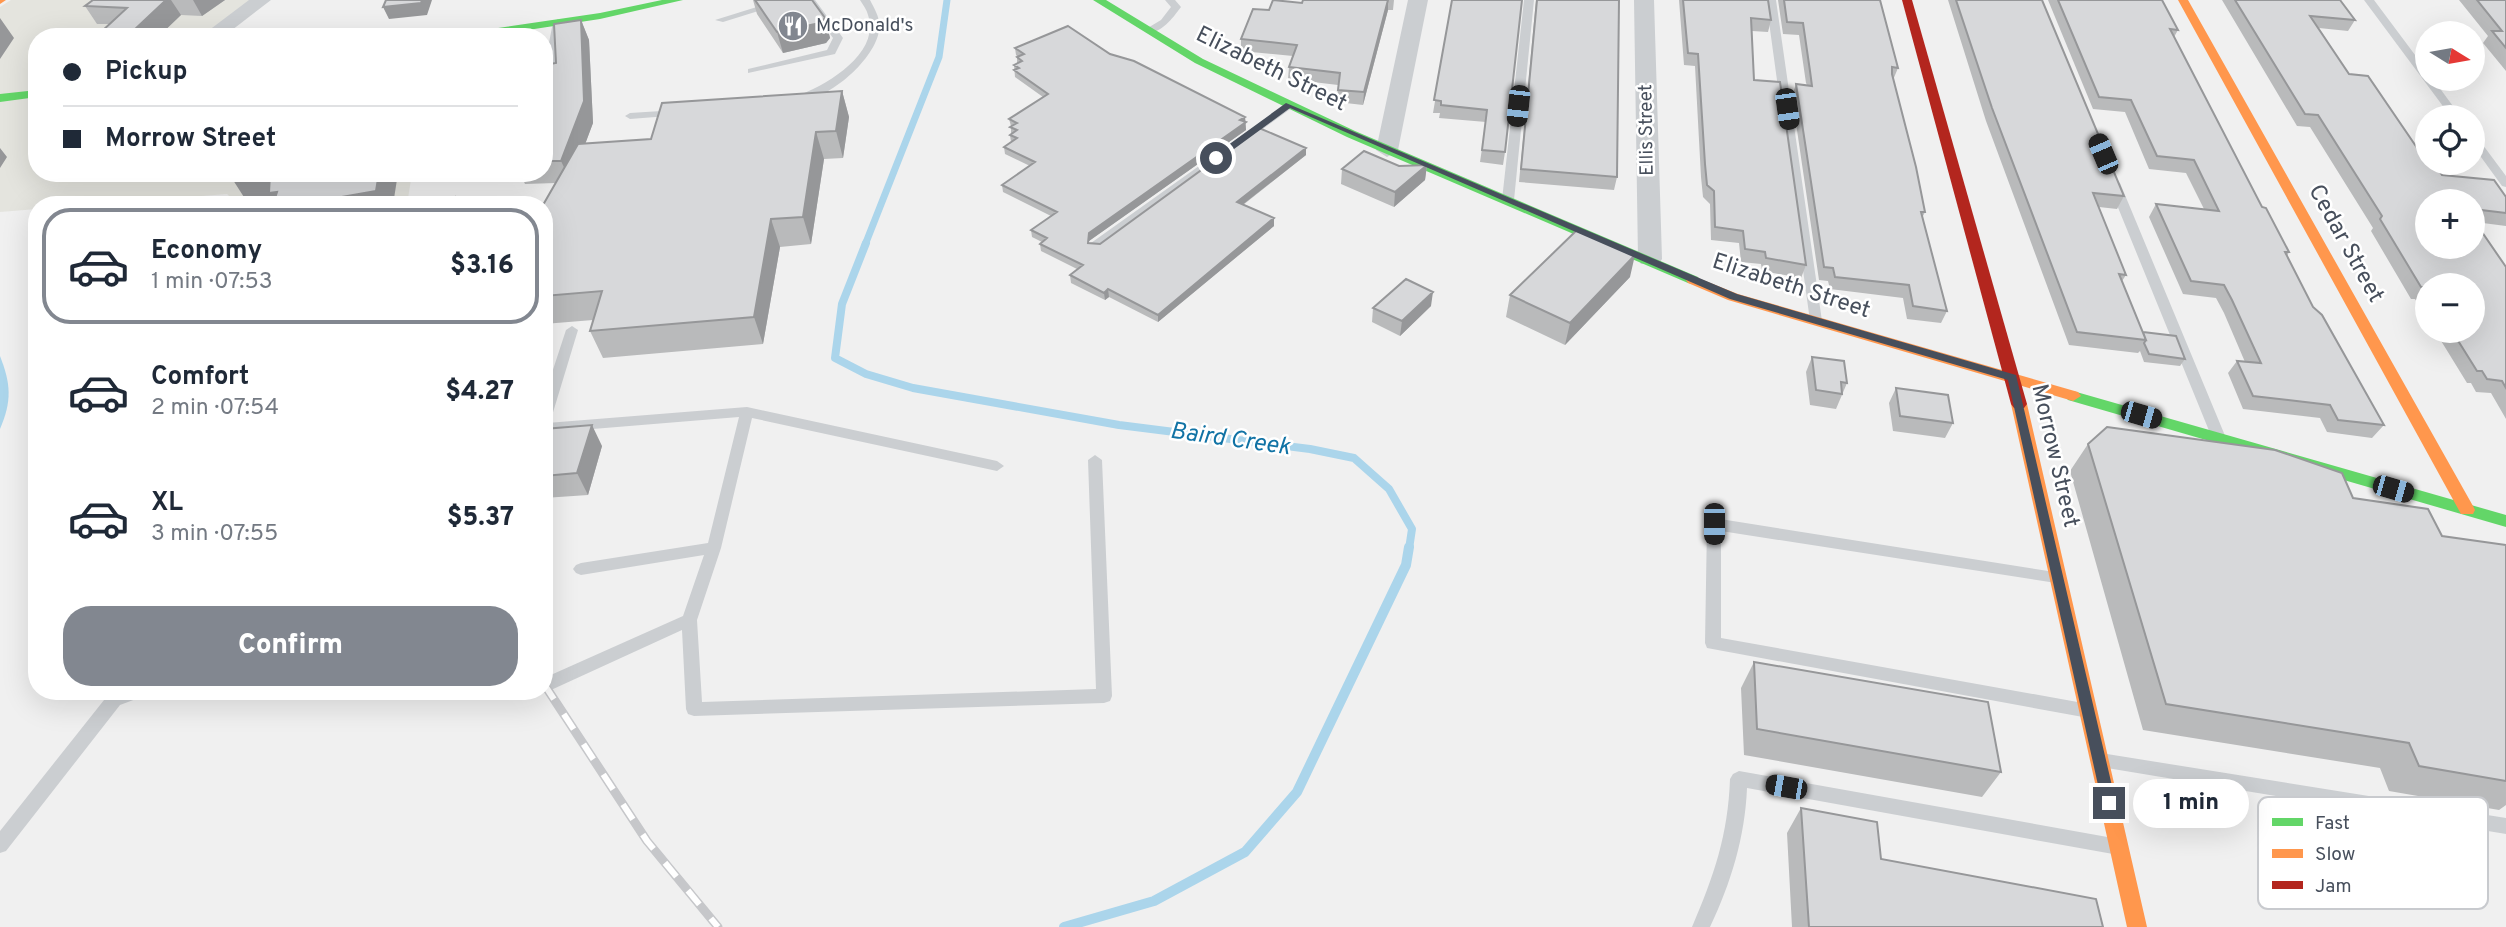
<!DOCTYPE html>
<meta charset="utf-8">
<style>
:root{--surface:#fff;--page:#f6f6f7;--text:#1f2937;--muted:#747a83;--line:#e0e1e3;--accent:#828790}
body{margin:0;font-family:Overpass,sans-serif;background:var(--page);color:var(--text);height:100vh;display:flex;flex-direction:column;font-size:26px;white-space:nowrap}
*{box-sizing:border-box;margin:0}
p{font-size:23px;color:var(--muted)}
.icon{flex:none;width:38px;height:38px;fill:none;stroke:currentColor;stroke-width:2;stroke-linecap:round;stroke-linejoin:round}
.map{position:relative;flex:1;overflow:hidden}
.drawer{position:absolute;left:28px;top:196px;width:525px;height:504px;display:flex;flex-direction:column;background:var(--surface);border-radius:28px;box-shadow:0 7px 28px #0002}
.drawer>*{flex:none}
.hud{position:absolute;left:28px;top:28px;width:525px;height:154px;border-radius:28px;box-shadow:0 7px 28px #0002;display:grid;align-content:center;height:154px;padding:0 35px;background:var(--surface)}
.needle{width:46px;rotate:101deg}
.buttons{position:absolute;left:2415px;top:21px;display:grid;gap:14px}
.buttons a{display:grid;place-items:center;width:70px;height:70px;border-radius:50%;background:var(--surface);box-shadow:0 7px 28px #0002;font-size:35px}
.end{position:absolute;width:32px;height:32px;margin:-16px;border:9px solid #474f5c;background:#fff;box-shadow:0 0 0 4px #fff}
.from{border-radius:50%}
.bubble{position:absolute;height:49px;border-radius:24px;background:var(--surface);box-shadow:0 7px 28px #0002;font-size:23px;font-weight:800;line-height:49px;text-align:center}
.car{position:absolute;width:21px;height:42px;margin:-21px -10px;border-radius:9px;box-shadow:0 0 5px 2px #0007;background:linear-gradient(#222 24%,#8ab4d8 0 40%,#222 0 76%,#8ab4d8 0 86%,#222 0)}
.hud b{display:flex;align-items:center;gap:24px;height:66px;font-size:26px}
.hud b+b{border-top:2px solid var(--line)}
.hud i{width:18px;height:18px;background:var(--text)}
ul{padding:12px 0 0;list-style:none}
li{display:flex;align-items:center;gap:21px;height:116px;margin:0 14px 10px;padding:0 21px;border:4px solid transparent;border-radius:28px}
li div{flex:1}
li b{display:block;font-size:26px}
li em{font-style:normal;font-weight:800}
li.selected{border-color:var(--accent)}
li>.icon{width:63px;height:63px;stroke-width:1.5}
.action{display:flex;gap:14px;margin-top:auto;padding:14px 35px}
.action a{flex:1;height:80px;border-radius:28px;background:var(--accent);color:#fff;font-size:28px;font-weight:800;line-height:80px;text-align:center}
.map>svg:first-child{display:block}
.commercial{fill:#e4e4de}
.water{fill:#abd5eb}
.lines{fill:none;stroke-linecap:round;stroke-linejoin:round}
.stream-far2{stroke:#abd5eb;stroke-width:7}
.stream-far1{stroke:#abd5eb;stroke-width:8}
.stream{stroke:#abd5eb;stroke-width:10}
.lane{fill:#cbced1;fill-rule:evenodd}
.street{fill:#cbced1;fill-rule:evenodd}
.fast{fill:#63d668;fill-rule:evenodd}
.slow{fill:#ff974d;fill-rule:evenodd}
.jam{fill:#b3261e;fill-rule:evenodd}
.rail-casing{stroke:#c6c7ca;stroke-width:9}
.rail{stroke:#fff;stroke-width:6;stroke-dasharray:18;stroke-linecap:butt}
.wall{fill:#b9babb;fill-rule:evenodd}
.shaded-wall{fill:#969799}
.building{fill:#d7d8da;stroke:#969799;stroke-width:2}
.route{fill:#474f5c}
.labels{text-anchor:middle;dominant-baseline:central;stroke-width:5;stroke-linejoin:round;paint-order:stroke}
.far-poi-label{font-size:19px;fill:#474f5c;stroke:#fff;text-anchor:start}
.far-street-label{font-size:19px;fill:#474f5c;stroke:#fff}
.street-label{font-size:23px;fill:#474f5c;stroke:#fff}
.water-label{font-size:24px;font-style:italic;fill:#1173a5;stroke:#fff}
.key{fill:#fff;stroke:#c8cace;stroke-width:2}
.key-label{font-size:19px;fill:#474f5c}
</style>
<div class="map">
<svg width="2506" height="927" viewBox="0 0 2506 927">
<rect width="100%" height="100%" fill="#f0f0f0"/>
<path class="commercial" d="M11 0H261L210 37H37V173H412L407 205H239L227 194 89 205H37V209L0 212V7Z"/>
<path class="water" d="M0 356C11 384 12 401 0 429Z"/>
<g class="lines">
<path class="stream-far2" d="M865 245 939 57 947 0"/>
<path class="stream-far1" d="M866 243 842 304 835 358 866 374 913 388 1119 425 1310 449 1354 458 1389 489 1412 529 1409 549"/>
<path class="stream" d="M1064 927 1154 901 1245 852 1297 792 1406 565 1409 547"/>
<path class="lane" d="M779 0H794L723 22 715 20Z
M805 0H815L843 38 835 54 748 73V69L827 50 833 38Z
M860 0H870C875 10 881 19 879 30 876 59 826 103 797 100V96C827 85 881 53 868 15 867 10 863 5 860 0Z
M1165 0H1175L1181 7C1172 19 1162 33 1146 33V29L1161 20 1171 7Z
M1524 0H1534L1514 200 1508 203 1502 200Z
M1766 0H1776L1822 321 1816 325 1810 321Z
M2364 0H2374L2427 71V79H2433L2461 117H2451Z
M558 19 563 22 553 76 544 82V69L553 22Z
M1289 102 1293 103V107L1099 249H1091V243Z
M677 110 681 111V115L630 119 625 116 630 113Z
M2473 136 2477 137 2506 176V187L2502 186 2473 146Z
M2114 180 2120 183 2226 438 2224 441 2219 443 2212 438 2108 183Z
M572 326 578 330 551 419 547 423 747 407 997 461 1004 466 997 471 752 418 721 548 697 620 702 702 1096 689 1088 460 1095 455 1102 460 1112 696 1110 701 1104 703 694 716 688 714 686 709 682 630 551 690 543 691 544 678 683 616 704 555 581 575 576 573 573 569 576 565 581 563 708 543 739 417 544 433V397L566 330Z
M1714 518 2061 573 2064 577 2061 581 2056 583 1721 531V638L2083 703 2089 705 2091 710 2089 715 2083 717 1707 648 1705 643 1707 524 1709 520Z
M119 691H146L144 696 120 705 6 851 0 853V831L108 695Z
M2107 754 2506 818V834L2107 768 2101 766 2099 761 2101 756Z
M1739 771 2113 838 2119 840 2122 846 2119 852 2113 854 1747 788C1745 837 1731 883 1710 927H1692C1714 876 1728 835 1730 779L1733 774Z"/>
<path class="street" d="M249 0H271L223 37H200Z
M1408 0H1428L1398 150 1387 157 1376 150Z
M1634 0H1654L1662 259 1659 264H1641L1638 259Z"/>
<path class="fast" d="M662 0H683L600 19 482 37H453L458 34 600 13Z
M1093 0H1106L1203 59 1355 131 1698 277 1700 280 1693 284 1688 283 1347 137 1195 63Z
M37 90V97L0 102V94Z
M2073 391 2506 515V527L2068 400 2065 396 2068 392Z"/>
<path class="slow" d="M0 0H6L0 4Z
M2178 0H2188L2473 506 2475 510 2473 514H2461Z
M1693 276 1738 294 2078 392 2081 396 2073 401 1728 300 1688 283 1686 280 1688 277Z
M2019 399 2027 404 2147 927H2127L2011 404Z"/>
<path class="jam" d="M1902 0H1912L2027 404 2024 408H2014L2011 404Z"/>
<g class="rail-casing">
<path id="rail" d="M544 684 647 841 718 927"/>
</g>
<use href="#rail" class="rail"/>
</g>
<path class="wall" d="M93 0H225L202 16 181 15 158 37H104L101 32 109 24H97L85 6Z
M753 0H812L825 18 830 38 826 43 783 53 757 14Z
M1303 0H1394L1393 10H1388L1363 105 1337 102 1338 85 1288 79 1289 67 1293 56 1241 51V39L1269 10 1302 3Z
M1452 0 1505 152 1503 165 1480 162 1486 122 1439 118 1440 113H1433Z
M1536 0H1619L1617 177 1614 190 1519 182Z
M1679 0H1768L1771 20 1768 32 1752 31 1754 80 1806 265 1801 278 1762 271 1761 264 1741 262 1739 243 1711 240 1710 204 1703 197 1701 177 1695 66 1684 65Z
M1778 0H1880L1898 68 1893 80 1925 212 1922 218 1947 311 1941 323 1907 319 1903 298 1830 289 1828 281 1819 280 1792 96 1796 84 1807 85 1806 83 1799 35 1783 34Z
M1948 0H2042L2124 196 2117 209 2099 207 2126 275 2122 281 2143 332 2185 359 2180 366 2144 362 2140 351 2138 353 2069 345 1986 121Z
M2048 0H2162L2178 30 2174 37 2262 207 2289 252 2287 256 2313 307 2384 425 2372 438 2327 432 2320 418 2243 409 2228 373 2237 361 2245 362 2224 313 2216 298 2183 294 2149 217 2156 204 2204 209 2186 173 2149 169 2125 112 2093 109Z
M2222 0H2340L2355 20 2348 31 2319 28 2349 74 2424 158 2442 175 2506 197V226L2475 222 2506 267V419L2491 393 2476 392 2471 383H2467L2435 331H2473L2427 285V319L2415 299H2411L2371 231 2373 228 2310 127 2297 126ZM2473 201V247H2427Z
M2459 0H2506V71L2483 43 2488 36Z
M581 20 589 40 593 123 585 144 651 139 842 91 849 117 843 158 824 159 811 244 780 247 763 344 603 358 590 331 593 320 544 324V205L556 183 525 184 520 173H544V65L556 63Z
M1015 48 1110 54 1245 117 1246 130 1089 241V243L1100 244 1306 148V155L1243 205 1274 218V226L1158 322 1109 297 1105 300 1071 283 1070 275 1077 269 1041 251 1040 244 1042 242 1032 237 1031 230 1051 216 1003 192 1002 185 1030 166 1005 154 1004 147 1011 142 1010 135 1011 134V126L1009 119 1043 97 1015 77 1014 65 1017 63V57H1018L1016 55Z
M1427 165 1425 180 1394 207 1341 184 1342 169Z
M1630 277 1565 345 1506 317 1510 295Z
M1431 306 1400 336 1372 322 1373 308Z
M1812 357 1847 383 1836 409 1810 405 1806 372Z
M1896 388 1953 423 1945 438 1893 431 1889 403Z
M544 429 602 446 588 495 544 498Z
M2088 444 2353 498 2442 536 2506 545V805L2499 810 2389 791 2380 768 2143 730 2070 471Z
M1754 662 2001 772 1982 797 1744 755 1741 688Z
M1801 808 1881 859 2103 927H1792L1787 833Z"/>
<path class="shaded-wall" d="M166 0H171L181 15 158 37H136L132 32Z
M193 0H225L202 16Z
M422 0H432L427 15 389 19 383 7Z
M1388 0V10L1363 105 1364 92Z
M0 18 14 38 0 59Z
M825 18 830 38 826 43 783 53 777 32Z
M581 20 589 40 593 123 571 182 561 161Z
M842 91 849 117 843 158 836 131Z
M1245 117 1246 130 1089 241V251V233Z
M816 132 824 159 811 244 803 217Z
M0 148 7 157 0 168Z
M1306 148V155L1237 209V202Z
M1427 165 1425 180 1394 207 1395 192Z
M379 173H398L393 205H296Z
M270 174 285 205 274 202 257 205H249L233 180Z
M1274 218V226L1158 322V315Z
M771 219 780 247 763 344 754 317Z
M1635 255 1630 277 1565 345 1570 323Z
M1108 289 1109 297 1105 300 1104 293Z
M1433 292 1431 306 1400 336 1402 321Z
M592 425 602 446 588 495 577 473Z"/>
<path class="building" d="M93 0H166L132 32H101L127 8 85 6Z
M386 0H422L421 3 383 7Z
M755 0H812L825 18 820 23 777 32Z
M1273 0 1302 3 1303 0H1388L1364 92 1338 90 1340 73 1289 67 1297 45 1241 39 1253 9 1269 10Z
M1452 0H1522L1505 152 1482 150 1487 110 1441 105V101L1434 100Z
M1537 0H1619L1617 177 1521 169Z
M1683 0H1768L1771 20 1751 18 1754 80 1780 82 1806 265 1766 258 1765 252 1745 249 1743 231 1715 227 1714 191 1707 185 1705 164 1698 54 1688 53Z
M1784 0H1880L1898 68 1892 67V74L1916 167 1925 212H1921L1947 311 1913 306 1909 285 1835 277 1833 268 1824 267 1796 84 1812 86 1810 71 1803 23 1787 22Z
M1956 0H2042L2124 196 2093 193 2126 275 2119 274 2146 340 2077 332 1992 108Z
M2058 0H2162L2178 30 2170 29 2262 207 2266 208 2289 252H2285L2313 307 2322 315 2384 425 2338 420 2330 405 2253 396 2237 361 2261 363 2232 300 2224 285 2191 281 2156 204 2219 211 2194 160 2157 156 2131 100 2099 97Z
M2235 0H2340L2355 20 2310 16 2349 74 2368 76 2424 158H2427V163H2434L2442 175 2494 180 2506 197V213L2473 209V201H2427V247H2473V219L2506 267V388L2502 381 2487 379 2482 371H2477L2452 331H2473V285H2427V291L2425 287H2421L2380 219 2382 216 2318 115 2305 114Z
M2477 0H2506V48L2492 31H2502Z
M581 20 584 101 561 161H544V65L556 63 554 24Z
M1068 26 1110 54 1134 61 1245 117 1240 120 1246 122 1089 233 1088 243 1100 244 1259 128 1306 148 1237 202 1274 218 1158 315 1108 289 1104 293 1070 275 1083 265 1040 244 1047 238 1031 230 1057 212 1002 185 1035 162 1004 147 1017 138 1010 135 1017 130 1010 127 1017 123 1009 119 1048 94 1014 70 1019 68 1014 65 1022 61 1017 57 1024 54 1015 48Z
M842 91 836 131 816 132 803 217 771 219 754 317 590 331 602 291 544 296V205H543L578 144 651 139 662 103Z
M1364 151 1399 166 1427 165 1395 192 1342 169Z
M235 173H379L376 191 296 205H273L277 192 269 193 270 174 233 180Z
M455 197V205H422V203Z
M1577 230 1635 255 1570 323 1510 295Z
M1406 279 1433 292 1402 321 1373 308Z
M2143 332 2176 336 2185 359 2149 354 2144 343 2146 340Z
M1812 357 1844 361 1847 383 1841 382 1842 394 1816 390Z
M1896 388 1948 395 1953 423 1900 416Z
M592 425 577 473 544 476V429Z
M2107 427 2275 450 2342 473 2353 498 2428 509 2442 536 2506 545V781L2419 766 2409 743 2166 704 2088 444Z
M1754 662 1988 702 2001 772 1757 729Z
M1801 808 1877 822 1881 859 2096 899 2103 927H1809Z"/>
<path class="route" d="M1286 103 1737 294 2016 375 2116 803 2114 808 2109 809 2102 803 2008 380 1730 299 1290 108 1219 160H1213V156Z"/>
<defs>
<g id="restaurant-disc" transform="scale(1.575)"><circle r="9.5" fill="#828790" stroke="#fff"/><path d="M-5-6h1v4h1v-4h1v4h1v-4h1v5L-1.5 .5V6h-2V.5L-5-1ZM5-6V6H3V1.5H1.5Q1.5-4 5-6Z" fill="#fff"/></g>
</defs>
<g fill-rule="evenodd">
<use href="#restaurant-disc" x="793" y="26"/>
</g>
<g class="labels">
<g class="far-poi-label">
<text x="816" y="26">McDonald's</text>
</g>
<g class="far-street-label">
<text transform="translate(1647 130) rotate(-91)">Ellis Street</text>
</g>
<g class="street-label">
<text transform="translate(1271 70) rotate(26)">Elizabeth Street</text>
<text transform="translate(2345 244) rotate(61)">Cedar Street</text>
<text transform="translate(1791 287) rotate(18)">Elizabeth Street</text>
<text transform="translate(2054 456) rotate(77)">Morrow Street</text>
</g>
<g class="water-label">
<text transform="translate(1230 440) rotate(8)">Baird Creek</text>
</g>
</g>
<rect x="2258" y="797" width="230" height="112" rx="10" class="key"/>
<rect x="2272" y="818" width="31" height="8" fill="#63d668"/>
<rect x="2272" y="849" width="31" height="9" fill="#ff974d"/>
<rect x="2272" y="881" width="31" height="8" fill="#b3261e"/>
<g class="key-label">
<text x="2315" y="829">Fast</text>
<text x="2315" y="860">Slow</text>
<text x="2315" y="892">Jam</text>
</g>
</svg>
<div class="buttons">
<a><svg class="needle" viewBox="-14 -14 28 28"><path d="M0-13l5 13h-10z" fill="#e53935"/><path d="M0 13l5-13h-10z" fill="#747a83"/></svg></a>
<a><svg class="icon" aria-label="locate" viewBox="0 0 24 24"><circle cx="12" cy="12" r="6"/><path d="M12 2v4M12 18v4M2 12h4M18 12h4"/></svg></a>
<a>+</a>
<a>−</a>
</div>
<i class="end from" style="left:1216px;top:158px"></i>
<i class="end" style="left:2109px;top:803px"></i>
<div class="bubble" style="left:2133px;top:779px;width:116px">1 min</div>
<i class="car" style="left:1518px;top:106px;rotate:186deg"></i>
<i class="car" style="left:1787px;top:109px;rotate:172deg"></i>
<i class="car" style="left:2103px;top:154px;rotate:337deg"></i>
<i class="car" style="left:2141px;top:415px;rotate:106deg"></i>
<i class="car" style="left:2393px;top:489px;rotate:106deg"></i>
<i class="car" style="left:1714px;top:524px;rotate:180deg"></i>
<i class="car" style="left:1786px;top:787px;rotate:280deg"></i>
<div class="hud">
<b><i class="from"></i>Pickup</b>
<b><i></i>Morrow Street</b>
</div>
<section class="drawer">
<ul>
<li class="selected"><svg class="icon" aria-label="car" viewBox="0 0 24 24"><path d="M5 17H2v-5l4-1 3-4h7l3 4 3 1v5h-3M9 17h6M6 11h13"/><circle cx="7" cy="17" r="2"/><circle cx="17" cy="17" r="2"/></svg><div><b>Economy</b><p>1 min · 07:53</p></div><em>$3.16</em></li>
<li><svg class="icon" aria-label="car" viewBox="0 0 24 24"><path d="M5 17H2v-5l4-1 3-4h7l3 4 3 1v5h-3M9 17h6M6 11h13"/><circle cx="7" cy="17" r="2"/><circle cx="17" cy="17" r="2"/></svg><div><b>Comfort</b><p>2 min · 07:54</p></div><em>$4.27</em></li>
<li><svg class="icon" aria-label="car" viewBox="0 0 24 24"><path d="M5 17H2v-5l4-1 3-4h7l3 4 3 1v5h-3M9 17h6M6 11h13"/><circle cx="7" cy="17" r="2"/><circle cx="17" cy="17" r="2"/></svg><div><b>XL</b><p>3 min · 07:55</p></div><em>$5.37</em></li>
</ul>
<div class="action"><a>Confirm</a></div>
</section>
</div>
